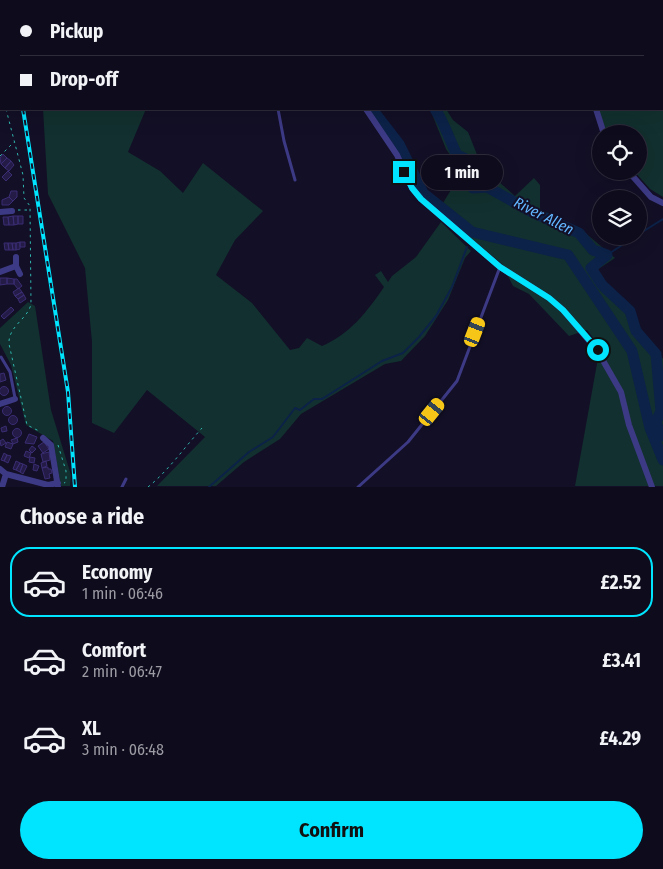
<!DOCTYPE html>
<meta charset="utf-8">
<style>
:root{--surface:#0e0b1c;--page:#1c1929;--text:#f1f3f6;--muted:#9b9ba3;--line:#2e2b3b;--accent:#00e5ff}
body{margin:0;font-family:"Fira Sans Condensed",sans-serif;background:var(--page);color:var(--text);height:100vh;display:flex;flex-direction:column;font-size:19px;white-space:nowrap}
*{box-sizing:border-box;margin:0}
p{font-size:16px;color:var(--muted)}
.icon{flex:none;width:28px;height:28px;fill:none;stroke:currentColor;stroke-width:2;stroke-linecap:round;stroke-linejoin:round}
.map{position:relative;height:487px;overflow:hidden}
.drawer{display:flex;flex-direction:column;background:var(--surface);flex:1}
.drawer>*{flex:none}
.guide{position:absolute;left:0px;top:0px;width:664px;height:110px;box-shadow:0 5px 20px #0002,0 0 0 1px var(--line);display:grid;align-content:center;height:110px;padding:0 20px;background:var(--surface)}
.buttons{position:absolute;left:592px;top:125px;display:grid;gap:10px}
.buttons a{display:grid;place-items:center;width:55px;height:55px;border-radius:50%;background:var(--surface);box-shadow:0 5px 20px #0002,0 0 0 1px var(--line);font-size:25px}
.end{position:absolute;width:22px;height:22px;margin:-11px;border:6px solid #00e5ff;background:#111;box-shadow:0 0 0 2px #111}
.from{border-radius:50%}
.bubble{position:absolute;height:35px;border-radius:18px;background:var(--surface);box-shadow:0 5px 20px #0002,0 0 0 1px var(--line);font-size:16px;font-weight:700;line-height:35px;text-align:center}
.car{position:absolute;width:15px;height:30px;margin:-15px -8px;border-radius:6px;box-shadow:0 0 4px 1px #0007;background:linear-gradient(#f5c518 24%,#345 0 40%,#f5c518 0 76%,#345 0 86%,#f5c518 0)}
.guide b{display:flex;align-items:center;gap:18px;height:48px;font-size:19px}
.guide b+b{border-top:1px solid var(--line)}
.guide i{width:12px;height:12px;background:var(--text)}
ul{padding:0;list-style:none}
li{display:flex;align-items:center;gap:15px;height:70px;margin:0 10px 8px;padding:0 10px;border:2px solid transparent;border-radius:20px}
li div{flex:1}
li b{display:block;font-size:19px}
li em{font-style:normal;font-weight:700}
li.selected{border-color:var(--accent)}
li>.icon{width:45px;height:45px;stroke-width:1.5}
h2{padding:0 20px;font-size:22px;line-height:60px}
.primary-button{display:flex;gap:10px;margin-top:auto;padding:10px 20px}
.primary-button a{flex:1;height:58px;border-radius:30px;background:var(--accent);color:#111;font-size:20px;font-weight:700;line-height:58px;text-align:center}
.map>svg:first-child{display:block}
.green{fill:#12302f}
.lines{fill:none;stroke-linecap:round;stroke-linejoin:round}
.stream{stroke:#0c2248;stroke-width:2}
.river{stroke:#0c2248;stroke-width:11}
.building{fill:#241b47;stroke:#3b2d73}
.path{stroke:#2fb8b0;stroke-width:1;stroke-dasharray:2.5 4;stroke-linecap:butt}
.lane{stroke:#3d3a85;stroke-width:3}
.street{stroke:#3d3a85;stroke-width:6}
.rail-casing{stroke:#00e5ff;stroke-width:4}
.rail{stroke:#130f26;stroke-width:2;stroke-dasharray:5.5;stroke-linecap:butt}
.route{stroke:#00e5ff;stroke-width:6}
.labels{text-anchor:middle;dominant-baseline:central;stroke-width:4;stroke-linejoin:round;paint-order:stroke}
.water-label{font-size:15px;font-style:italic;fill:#62b6ff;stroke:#130f26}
</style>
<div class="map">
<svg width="663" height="487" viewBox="0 0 663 487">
<rect width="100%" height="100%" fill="#130f26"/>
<path class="green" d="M32 0H109L110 1H32Z
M311 0H439L312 1Z
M514 0H663V197L650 189 634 171H639V134H607L598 109H662V1Z
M43 109H146L128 152 160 171 183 193 203 163 263 211 235 240 216 275 252 303 290 350 299 348 307 338 322 346C350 334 367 312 384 287L375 275 381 271 388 282 392 276 416 257 441 222 471 251 465 258 448 300 425 336 401 361 385 364 301 414 280 439 244 462 216 486H157L205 437 147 390 114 433 92 423V342L85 268 48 194Z
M430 109H446L453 120 468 132 482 167 515 196 534 178 540 185V209L583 231 615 258 591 274 633 310 631 332 656 348 663 359V486H575L600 347 587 330 569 336 529 294 513 286 502 264 438 211 462 172 446 149Z
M28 302 35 306 51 410 71 475 70 486H61L53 441 26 425 11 365 0 344V328Z"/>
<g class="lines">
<path class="stream" d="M639 234 663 219
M471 236 472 232
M607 255 636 236
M209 487 249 452 273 437 295 408 300 410 314 399H322L382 361 403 353 419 337 436 316 452 287 467 247"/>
<path class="river" d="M227 0 229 1
M326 0 327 1
M337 1H343
M372 109 399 144 423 193 472 232 568 255 632 351 650 428 663 460
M435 109C445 124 449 139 457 155L466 159V179L473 188 487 187 532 212 579 233 593 250 607 255 591 268 602 285 630 311 636 331 656 354 661 411 656 422 660 434 663 436"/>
</g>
<path class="building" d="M3 154 7 158 1 164 0 158Z
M7 158 11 161 5 168 1 164Z
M11 161 14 165 9 171 5 168Z
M8 171 12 175 6 181 2 177Z
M11 191H17V197L13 201 9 197Z
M9 197 13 201 9 205H2V200Z
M13 216 14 225H9L8 217Z
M13 216H18V224L14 225Z
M18 216H23V224H18Z
M3 217H8L9 225H4Z
M20 242H25V247H20Z
M20 242V249L16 250V243Z
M4 243H8L9 250H5Z
M8 243H12L13 250H9Z
M12 243H16V250H13Z
M0 278H7V284L0 285Z
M7 278 14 279V284H7Z
M14 279H17L22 286 18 289 14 284Z
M19 288 22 292 15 296 13 292Z
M22 292 24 295 18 299 15 296Z
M24 295 26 299 20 303 18 299Z
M11 307 14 310 4 319 1 316Z
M4 373 6 380 0 382V374Z
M-0.5 391a4.5 4.5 0 1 1 9 0a4.5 4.5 0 1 1-9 0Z
M2.5 411a4.5 4.5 0 1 1 9 0a4.5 4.5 0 1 1-9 0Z
M8.5 420a4.5 4.5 0 1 1 9 0a4.5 4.5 0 1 1-9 0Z
M6 426 7 431 2 432 1 428Z
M12.5 433a4.5 4.5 0 1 1 9 0a4.5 4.5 0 1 1-9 0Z
M29 434 37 437 34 444 25 443Z
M17 438 18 442 13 444 11 440Z
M3 439 6 443 1 446 0 441Z
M7 442 13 444 11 449 5 447Z
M44 442 49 449 43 453 38 446Z
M32 446 36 449 32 453 29 450Z
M26 451 31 453 29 458 24 456Z
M49 452 50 460 43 462 41 454Z
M4 453 7 455 4 461 1 460Z
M7 455 11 456 8 463 4 461Z
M30 457 35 458 34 463 29 462Z
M16 461 20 463 16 470 13 469Z
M46 461 47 466 42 468 41 463Z
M20 463 23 464 20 472 16 470Z
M23 464 27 466 23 474 20 472Z
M34 464 39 466 37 471 33 470Z
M48 467V469H51L52 473 49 474 50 478 45 479 42 468Z"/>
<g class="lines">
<path class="path" d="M241 0 242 1
M299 1 300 0
M0 49 1 50
M6 109 23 175 24 198 30 206 31 304C28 319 8 326 9 344L27 425 41 432
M0 156 14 142
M18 210H29
M58 445 66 471V482L64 483
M148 487C168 471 184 448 202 428"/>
<path class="lane" d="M278 109 284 141 295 180
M1 357 10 372 15 398
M122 487 126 479
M358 487 408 442 457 381 500 267"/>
<path class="street" d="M114 0 115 1
M192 0 193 1
M507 0 508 1
M366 109 397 155 412 188 421 199 500 267 549 298 563 310 597 350 621 392 629 425 652 487
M596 109 604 134
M628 171 651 197 663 203
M0 212 12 211
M16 266 20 274
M0 272 16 266V257
M0 404 15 399
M43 438 51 445 58 487
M0 469 6 474 2 487
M6 474 48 485 58 483"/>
<g class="rail-casing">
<path id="rail" d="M22 1V0
M23 109 68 392 75 487"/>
</g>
<use href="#rail" class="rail"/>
</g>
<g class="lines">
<path class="route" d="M404 172 412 188 421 199 500 267 549 298 563 310 598 350"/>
</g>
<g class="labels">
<g class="water-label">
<text transform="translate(544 216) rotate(27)">River Allen</text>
</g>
</g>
</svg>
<div class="buttons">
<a><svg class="icon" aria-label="locate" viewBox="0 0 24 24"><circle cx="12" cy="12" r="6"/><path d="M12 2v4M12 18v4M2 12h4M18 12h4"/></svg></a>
<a><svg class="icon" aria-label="layers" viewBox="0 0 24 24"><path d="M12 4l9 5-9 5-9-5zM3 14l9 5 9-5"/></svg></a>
</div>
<i class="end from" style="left:598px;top:350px"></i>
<i class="end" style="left:404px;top:172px"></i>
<div class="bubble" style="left:421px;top:155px;width:82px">1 min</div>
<i class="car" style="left:475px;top:332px;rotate:21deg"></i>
<i class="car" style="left:432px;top:412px;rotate:39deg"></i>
<div class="guide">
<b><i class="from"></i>Pickup</b>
<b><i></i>Drop-off</b>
</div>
</div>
<section class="drawer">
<h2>Choose a ride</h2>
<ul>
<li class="selected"><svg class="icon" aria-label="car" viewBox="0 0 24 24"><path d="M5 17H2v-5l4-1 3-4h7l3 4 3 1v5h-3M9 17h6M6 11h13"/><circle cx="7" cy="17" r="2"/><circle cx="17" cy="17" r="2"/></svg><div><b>Economy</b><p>1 min · 06:46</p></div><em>£2.52</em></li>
<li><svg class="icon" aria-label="car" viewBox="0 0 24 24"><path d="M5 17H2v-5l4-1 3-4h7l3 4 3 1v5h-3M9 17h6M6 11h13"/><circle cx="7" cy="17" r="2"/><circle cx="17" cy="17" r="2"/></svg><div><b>Comfort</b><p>2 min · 06:47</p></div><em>£3.41</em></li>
<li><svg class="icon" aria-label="car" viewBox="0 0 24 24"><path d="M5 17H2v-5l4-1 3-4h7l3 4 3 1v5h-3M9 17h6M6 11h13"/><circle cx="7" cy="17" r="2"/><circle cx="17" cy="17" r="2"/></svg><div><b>XL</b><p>3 min · 06:48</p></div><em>£4.29</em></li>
</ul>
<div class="primary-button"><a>Confirm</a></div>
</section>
